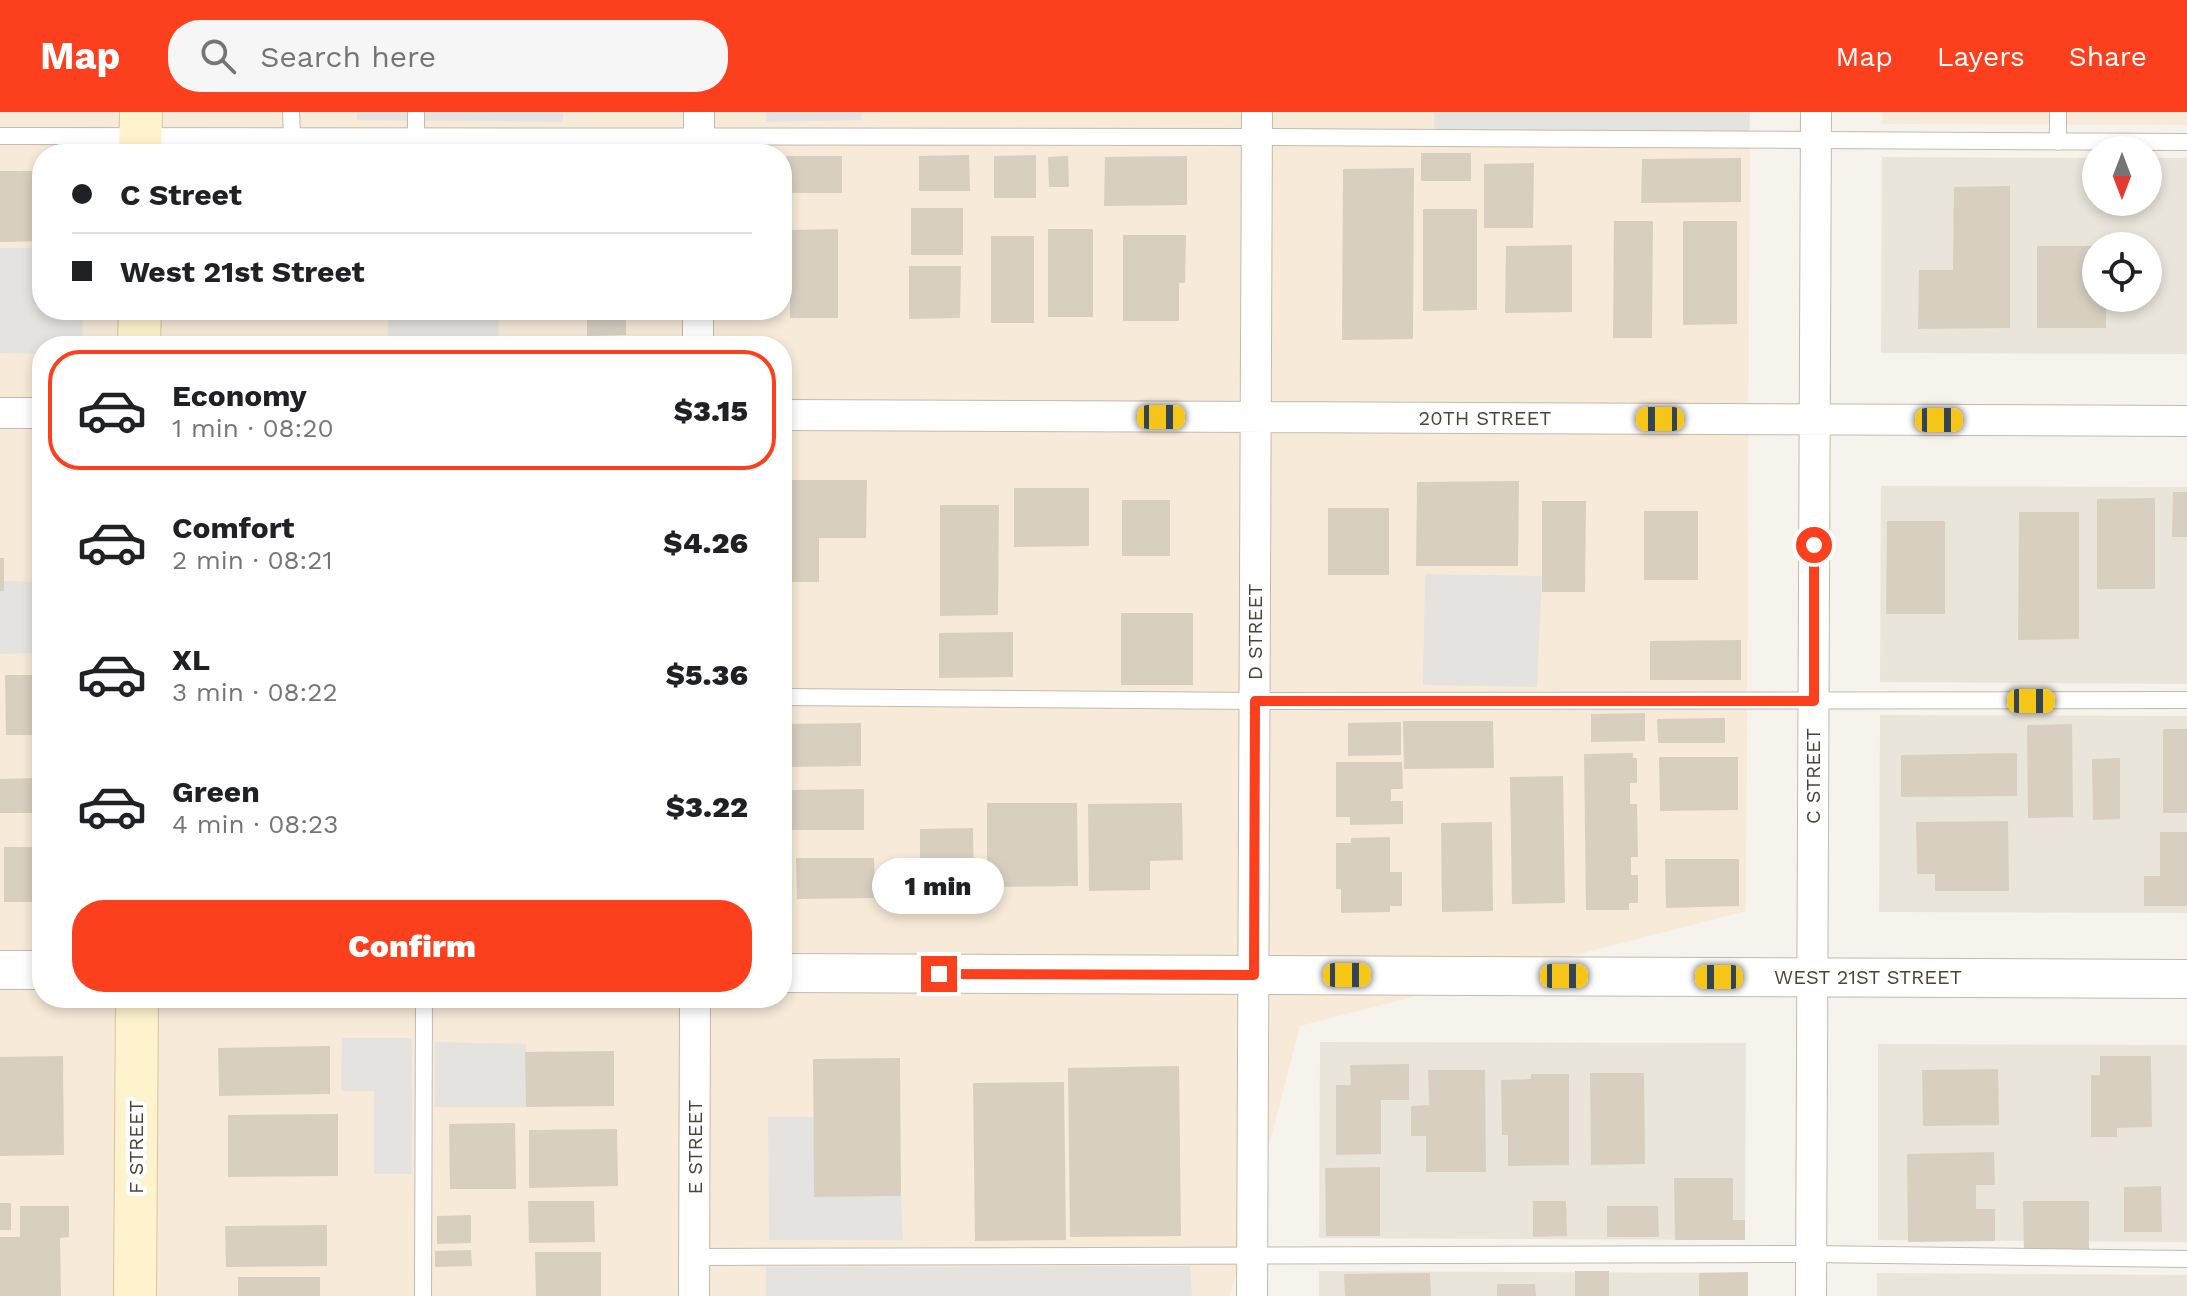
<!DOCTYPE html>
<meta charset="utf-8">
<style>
:root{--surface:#fff;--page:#f6f6f6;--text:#202124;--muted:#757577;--line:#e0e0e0;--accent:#fc3f1d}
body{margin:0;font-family:"Work Sans",sans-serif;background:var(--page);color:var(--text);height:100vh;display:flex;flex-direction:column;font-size:30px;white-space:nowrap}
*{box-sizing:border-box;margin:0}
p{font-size:26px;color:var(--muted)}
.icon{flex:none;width:44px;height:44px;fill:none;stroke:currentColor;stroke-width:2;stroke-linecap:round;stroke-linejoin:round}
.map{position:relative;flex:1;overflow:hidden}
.drawer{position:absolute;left:32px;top:224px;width:760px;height:672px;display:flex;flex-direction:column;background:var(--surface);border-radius:32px;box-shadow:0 4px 12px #0003}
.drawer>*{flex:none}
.guide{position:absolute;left:32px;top:32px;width:760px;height:176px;border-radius:32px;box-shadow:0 4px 12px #0003;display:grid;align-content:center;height:176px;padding:0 40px;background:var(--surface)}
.needle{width:52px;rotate:180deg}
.fabs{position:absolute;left:2082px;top:24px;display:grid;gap:16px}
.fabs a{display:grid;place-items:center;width:80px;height:80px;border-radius:50%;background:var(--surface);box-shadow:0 4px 12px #0003;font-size:40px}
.end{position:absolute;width:36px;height:36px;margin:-18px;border:10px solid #fc3f1d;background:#fff;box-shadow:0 0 0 4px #fff}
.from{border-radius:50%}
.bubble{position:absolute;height:56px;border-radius:28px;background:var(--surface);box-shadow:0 4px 12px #0003;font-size:26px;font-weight:800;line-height:56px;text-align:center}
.car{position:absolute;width:24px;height:48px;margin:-24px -12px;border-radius:10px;box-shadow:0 0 6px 2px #0007;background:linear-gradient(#f5c518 24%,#345 0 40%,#f5c518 0 76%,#345 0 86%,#f5c518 0)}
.guide b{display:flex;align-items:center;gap:28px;height:76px;font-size:30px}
.guide b+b{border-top:2px solid var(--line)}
.guide i{width:20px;height:20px;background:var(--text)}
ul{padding:14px 0 0;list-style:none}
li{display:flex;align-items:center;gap:24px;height:120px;margin:0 16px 12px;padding:0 24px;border:4px solid transparent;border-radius:32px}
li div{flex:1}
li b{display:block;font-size:30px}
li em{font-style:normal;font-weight:800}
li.selected{border-color:var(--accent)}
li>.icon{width:72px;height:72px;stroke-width:1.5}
.cta{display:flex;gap:16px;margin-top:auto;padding:16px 40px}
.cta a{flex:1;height:92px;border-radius:32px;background:var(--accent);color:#fff;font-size:32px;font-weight:800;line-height:92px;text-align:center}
header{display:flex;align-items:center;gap:48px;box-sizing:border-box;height:112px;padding:0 40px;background:var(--accent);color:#fff}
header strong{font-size:38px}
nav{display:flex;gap:44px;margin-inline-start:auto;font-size:28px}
.search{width:560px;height:72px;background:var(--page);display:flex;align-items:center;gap:20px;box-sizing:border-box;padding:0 28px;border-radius:32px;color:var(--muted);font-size:30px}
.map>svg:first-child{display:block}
.residential{fill:#eae5da;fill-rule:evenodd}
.commercial{fill:#f7ead8;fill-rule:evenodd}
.parking{fill:#e5e3e0}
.building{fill:#d8cfc1}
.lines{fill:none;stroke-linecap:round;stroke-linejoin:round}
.service-casing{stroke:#c2bbae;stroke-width:18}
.minor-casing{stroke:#c2bbae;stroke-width:32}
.tertiary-casing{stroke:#c2bbae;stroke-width:40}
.secondary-casing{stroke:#d6c79b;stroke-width:44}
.service{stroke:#fff;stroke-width:16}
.minor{stroke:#fff;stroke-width:30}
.tertiary{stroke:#fff;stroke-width:38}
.secondary{stroke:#fff3cd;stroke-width:42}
.route{stroke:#fc3f1d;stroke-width:10}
.labels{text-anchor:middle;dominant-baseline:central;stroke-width:8;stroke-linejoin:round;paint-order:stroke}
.street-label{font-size:20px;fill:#4b4439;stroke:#fff}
</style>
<header>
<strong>Map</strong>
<div class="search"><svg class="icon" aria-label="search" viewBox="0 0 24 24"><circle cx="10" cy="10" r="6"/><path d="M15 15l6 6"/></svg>Search here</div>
<nav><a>Map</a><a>Layers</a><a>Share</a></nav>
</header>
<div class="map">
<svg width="2187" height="1184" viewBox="0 0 2187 1184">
<rect width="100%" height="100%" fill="#f6f3ec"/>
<path class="residential" d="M1882 45 2096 46V90H2148V46H2187V242L1881 241ZM2096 134H2148V186H2096Z
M1881 374 2187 375V572L1880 570Z
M1880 603 2187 604V801L1879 800Z
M1320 930 1746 931 1745 1128 1319 1126Z
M1878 932 2187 933V1130L1878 1128Z
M1319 1159 1745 1161V1184H1319Z
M1877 1161 2187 1163V1184H1877Z"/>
<path class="commercial" d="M0 0H1750L1746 799 1300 914 1230 1184H0ZM42 42H782V198H42ZM42 234H782V886H42Z
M1883 0H2187V13L1882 12Z"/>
<path class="parking" d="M357 0H563V10L357 8Z
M766 0H862L861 8 766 10Z
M1434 0H1750L1749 22 1434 21Z
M0 136H42V198H83L82 234H42V242L0 241Z
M388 198H499L498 234H388Z
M1425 462 1542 464 1537 575 1423 573Z
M4 469 42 470V541L0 542V479H4Z
M342 926H412V1062H374V979H341Z
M435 930 526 932V995H435Z
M768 1005H813L815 1085 901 1084 903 1128H769Z
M1190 1154 1192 1184H766V1155Z"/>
<path class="building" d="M1421 41H1471V69H1421Z
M969 43 970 79H919V44Z
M1036 43V86H994V44Z
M786 44H842V81H786Z
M1068 44 1069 75H1049L1048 45Z
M1187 44V93L1104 94 1105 45Z
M1741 46V90L1641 91 1642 47Z
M1534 51 1533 116H1484V52Z
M1414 56 1413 227 1342 228 1343 57Z
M0 59H42V129L0 130Z
M2010 74V216L1918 217 1919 158H1953L1954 75Z
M911 96H963V143H911Z
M1423 97H1477V198L1423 199Z
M1614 109H1653L1652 226H1613Z
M1683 109H1737V212L1683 213Z
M838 117V206H790V118Z
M1048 117H1093V205H1048Z
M1123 123H1186L1185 171H1179V209H1123Z
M991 124H1034V211H991Z
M1572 133V200L1505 201 1506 134Z
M2037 134H2096V186H2106V216H2037Z
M909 154H961L960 206 909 207Z
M587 198H626V223L587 224Z
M782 368H867L866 426H819V470H782Z
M1519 369 1518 454H1416L1417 370Z
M1014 376H1089V434L1014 435Z
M2173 380H2187V425H2172Z
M2155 386V477H2097V387Z
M1122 388H1170V444H1122Z
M1542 389H1586L1585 480H1542Z
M940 393H999L998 503 940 504Z
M1328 396H1389V463H1328Z
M1644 399H1698V468H1644Z
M2019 400H2079V527L2018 528Z
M1887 409H1945V502H1886Z
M0 446H4V479H0Z
M1121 501H1193V573H1121Z
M1013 520V565L939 566V521Z
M1741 528V568H1650V529Z
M5 563H42V623H6Z
M1645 601V629L1591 630V602Z
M1725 606V631H1658L1657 607Z
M1403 609H1493L1494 656 1404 657Z
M1401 610V643L1348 644V611Z
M861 611V654L788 655V612Z
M2072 612 2073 705 2028 706 2027 613Z
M2163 617H2187V701H2163Z
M1633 641V646H1637V671H1630V692H1637L1638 745H1631V763H1638V791H1629V798H1586L1584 642Z
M2017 641V684L1901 685V643Z
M1659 645H1738V698L1660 699Z
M2120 646V707L2093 708 2092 647Z
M1336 650H1402L1403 677H1391V689H1403V712L1350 713V705H1336Z
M1563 664 1565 791 1512 792 1510 665Z
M36 666V701H0V667Z
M864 677V718H792V678Z
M987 691H1077L1078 774 987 775Z
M1182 691 1183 748 1150 749V778L1089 779 1088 692Z
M2008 709 2009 779H1935V762H1917L1916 710Z
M1492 710 1493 799 1442 800 1441 711Z
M973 716 974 785 920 786V717Z
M2160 720H2187V794H2144V764H2160Z
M1390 725V760H1402V794H1390V800L1341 801V777H1336V731H1351V726Z
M4 735H42V790H4Z
M796 746H874L875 786 797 787Z
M1665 747H1739V794L1666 796Z
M330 934V982L219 984 218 936Z
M614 939V994L526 995 525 940Z
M63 944 64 1043 0 1044V945Z
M2100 944H2151L2152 1015 2117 1016V1025H2091V963H2100Z
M900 946 901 1084 814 1085 813 947Z
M1409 952V988H1381V1042L1336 1043V973H1351L1350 953Z
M1179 954 1181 1124 1070 1125 1068 956Z
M1998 957 1999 1013 1923 1014 1922 958Z
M1428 958H1485L1486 1060H1426V1024H1411V994L1429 993Z
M1590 961H1644L1645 1052 1591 1053Z
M1531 962H1569V1053L1508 1054V1023H1502L1501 968 1531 967Z
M1064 970 1066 1128 975 1129 973 971Z
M338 1002V1064L228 1065V1003Z
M515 1011 516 1077H450L449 1012Z
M617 1017 618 1074 529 1076V1018Z
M1994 1040 1995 1073H1976V1097H1995V1129L1908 1130 1907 1042Z
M1380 1055V1124H1326L1325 1056Z
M1674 1066H1733V1108H1745V1128H1675Z
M2161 1074 2162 1120H2124V1075Z
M528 1089H594L595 1130 529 1131Z
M1533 1089H1566L1567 1124 1533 1125Z
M2023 1089H2089V1139L2024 1140Z
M0 1091H11V1118H0Z
M20 1094H69V1125L60 1126 61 1184H0V1125H20Z
M1607 1094H1658L1659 1125H1607Z
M471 1103V1131L437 1132V1104Z
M327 1113V1154L226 1155 225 1114Z
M471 1138 472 1154 435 1155V1139Z
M535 1140H601V1184H536Z
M1575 1159H1609V1184H1575Z
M1748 1160V1184H1699V1161Z
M1430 1161 1431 1184H1345L1344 1162Z
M238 1165H320V1184H238Z
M1497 1172H1535L1536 1184H1497Z"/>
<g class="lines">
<g class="service-casing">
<path id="service" d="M291 0 292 25
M416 0V25
M0 24 1257 25 2187 30
M2058 30V0
M782 585 1255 589 2187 588
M694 1145 1811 1142 2187 1147
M423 1184 424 886"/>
</g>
<g class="minor-casing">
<path id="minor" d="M699 42V0
M698 234V198
M0 301H42
M782 303 2187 309
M694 1184 695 886
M1252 1184 1257 0
M1811 1184 1816 0"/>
</g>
<g class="tertiary-casing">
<path id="tertiary" d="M0 858H42
M782 861 2187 867"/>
</g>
<g class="secondary-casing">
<path id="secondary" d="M140 42 141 0
M139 234 140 198
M135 1184 137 886"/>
</g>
<use href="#service" class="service"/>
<use href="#minor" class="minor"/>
<use href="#tertiary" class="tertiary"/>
<use href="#secondary" class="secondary"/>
</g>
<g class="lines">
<path class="route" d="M939 862 1254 863 1255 589H1814V433"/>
</g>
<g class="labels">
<g class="street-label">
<text x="1485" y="306">20TH STREET</text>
<text transform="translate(1255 520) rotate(-90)">D STREET</text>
<text transform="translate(1813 664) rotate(-90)">C STREET</text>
<text x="1868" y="865">WEST 21ST STREET</text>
<text transform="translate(136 1035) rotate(-90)">F STREET</text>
<text transform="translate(695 1035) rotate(-90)">E STREET</text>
</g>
</g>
</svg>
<div class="fabs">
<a><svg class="needle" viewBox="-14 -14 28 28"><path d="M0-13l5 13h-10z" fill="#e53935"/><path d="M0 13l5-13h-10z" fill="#757577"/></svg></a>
<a><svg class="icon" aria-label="locate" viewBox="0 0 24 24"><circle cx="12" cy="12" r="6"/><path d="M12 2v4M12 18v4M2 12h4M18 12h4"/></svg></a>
</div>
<i class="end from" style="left:1814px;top:433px"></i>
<i class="end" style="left:939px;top:862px"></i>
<div class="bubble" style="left:872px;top:746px;width:132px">1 min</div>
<i class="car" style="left:1161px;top:305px;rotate:90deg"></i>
<i class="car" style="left:1660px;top:307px;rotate:270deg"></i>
<i class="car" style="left:1939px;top:308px;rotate:90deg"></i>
<i class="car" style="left:2031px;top:589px;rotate:90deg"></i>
<i class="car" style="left:1347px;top:863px;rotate:90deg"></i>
<i class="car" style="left:1564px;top:864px;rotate:90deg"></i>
<i class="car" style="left:1719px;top:865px;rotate:270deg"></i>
<div class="guide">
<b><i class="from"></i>C Street</b>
<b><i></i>West 21st Street</b>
</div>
<section class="drawer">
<ul>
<li class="selected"><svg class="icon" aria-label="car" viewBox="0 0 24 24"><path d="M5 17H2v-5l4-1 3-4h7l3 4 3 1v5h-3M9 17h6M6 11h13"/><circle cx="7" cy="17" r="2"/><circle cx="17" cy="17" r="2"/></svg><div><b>Economy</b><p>1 min · 08:20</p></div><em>$3.15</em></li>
<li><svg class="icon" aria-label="car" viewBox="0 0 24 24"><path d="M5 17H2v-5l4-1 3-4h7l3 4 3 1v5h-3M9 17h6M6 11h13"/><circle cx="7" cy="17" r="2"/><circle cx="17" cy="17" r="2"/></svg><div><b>Comfort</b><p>2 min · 08:21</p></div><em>$4.26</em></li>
<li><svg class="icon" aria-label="car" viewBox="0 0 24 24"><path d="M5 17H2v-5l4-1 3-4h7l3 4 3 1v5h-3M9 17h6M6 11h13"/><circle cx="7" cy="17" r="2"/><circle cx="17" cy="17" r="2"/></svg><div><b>XL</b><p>3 min · 08:22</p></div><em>$5.36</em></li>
<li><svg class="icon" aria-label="car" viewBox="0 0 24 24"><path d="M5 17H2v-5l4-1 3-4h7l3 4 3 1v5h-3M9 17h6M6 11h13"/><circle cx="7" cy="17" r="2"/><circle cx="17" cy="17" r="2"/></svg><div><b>Green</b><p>4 min · 08:23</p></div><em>$3.22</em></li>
</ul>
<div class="cta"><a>Confirm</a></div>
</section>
</div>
